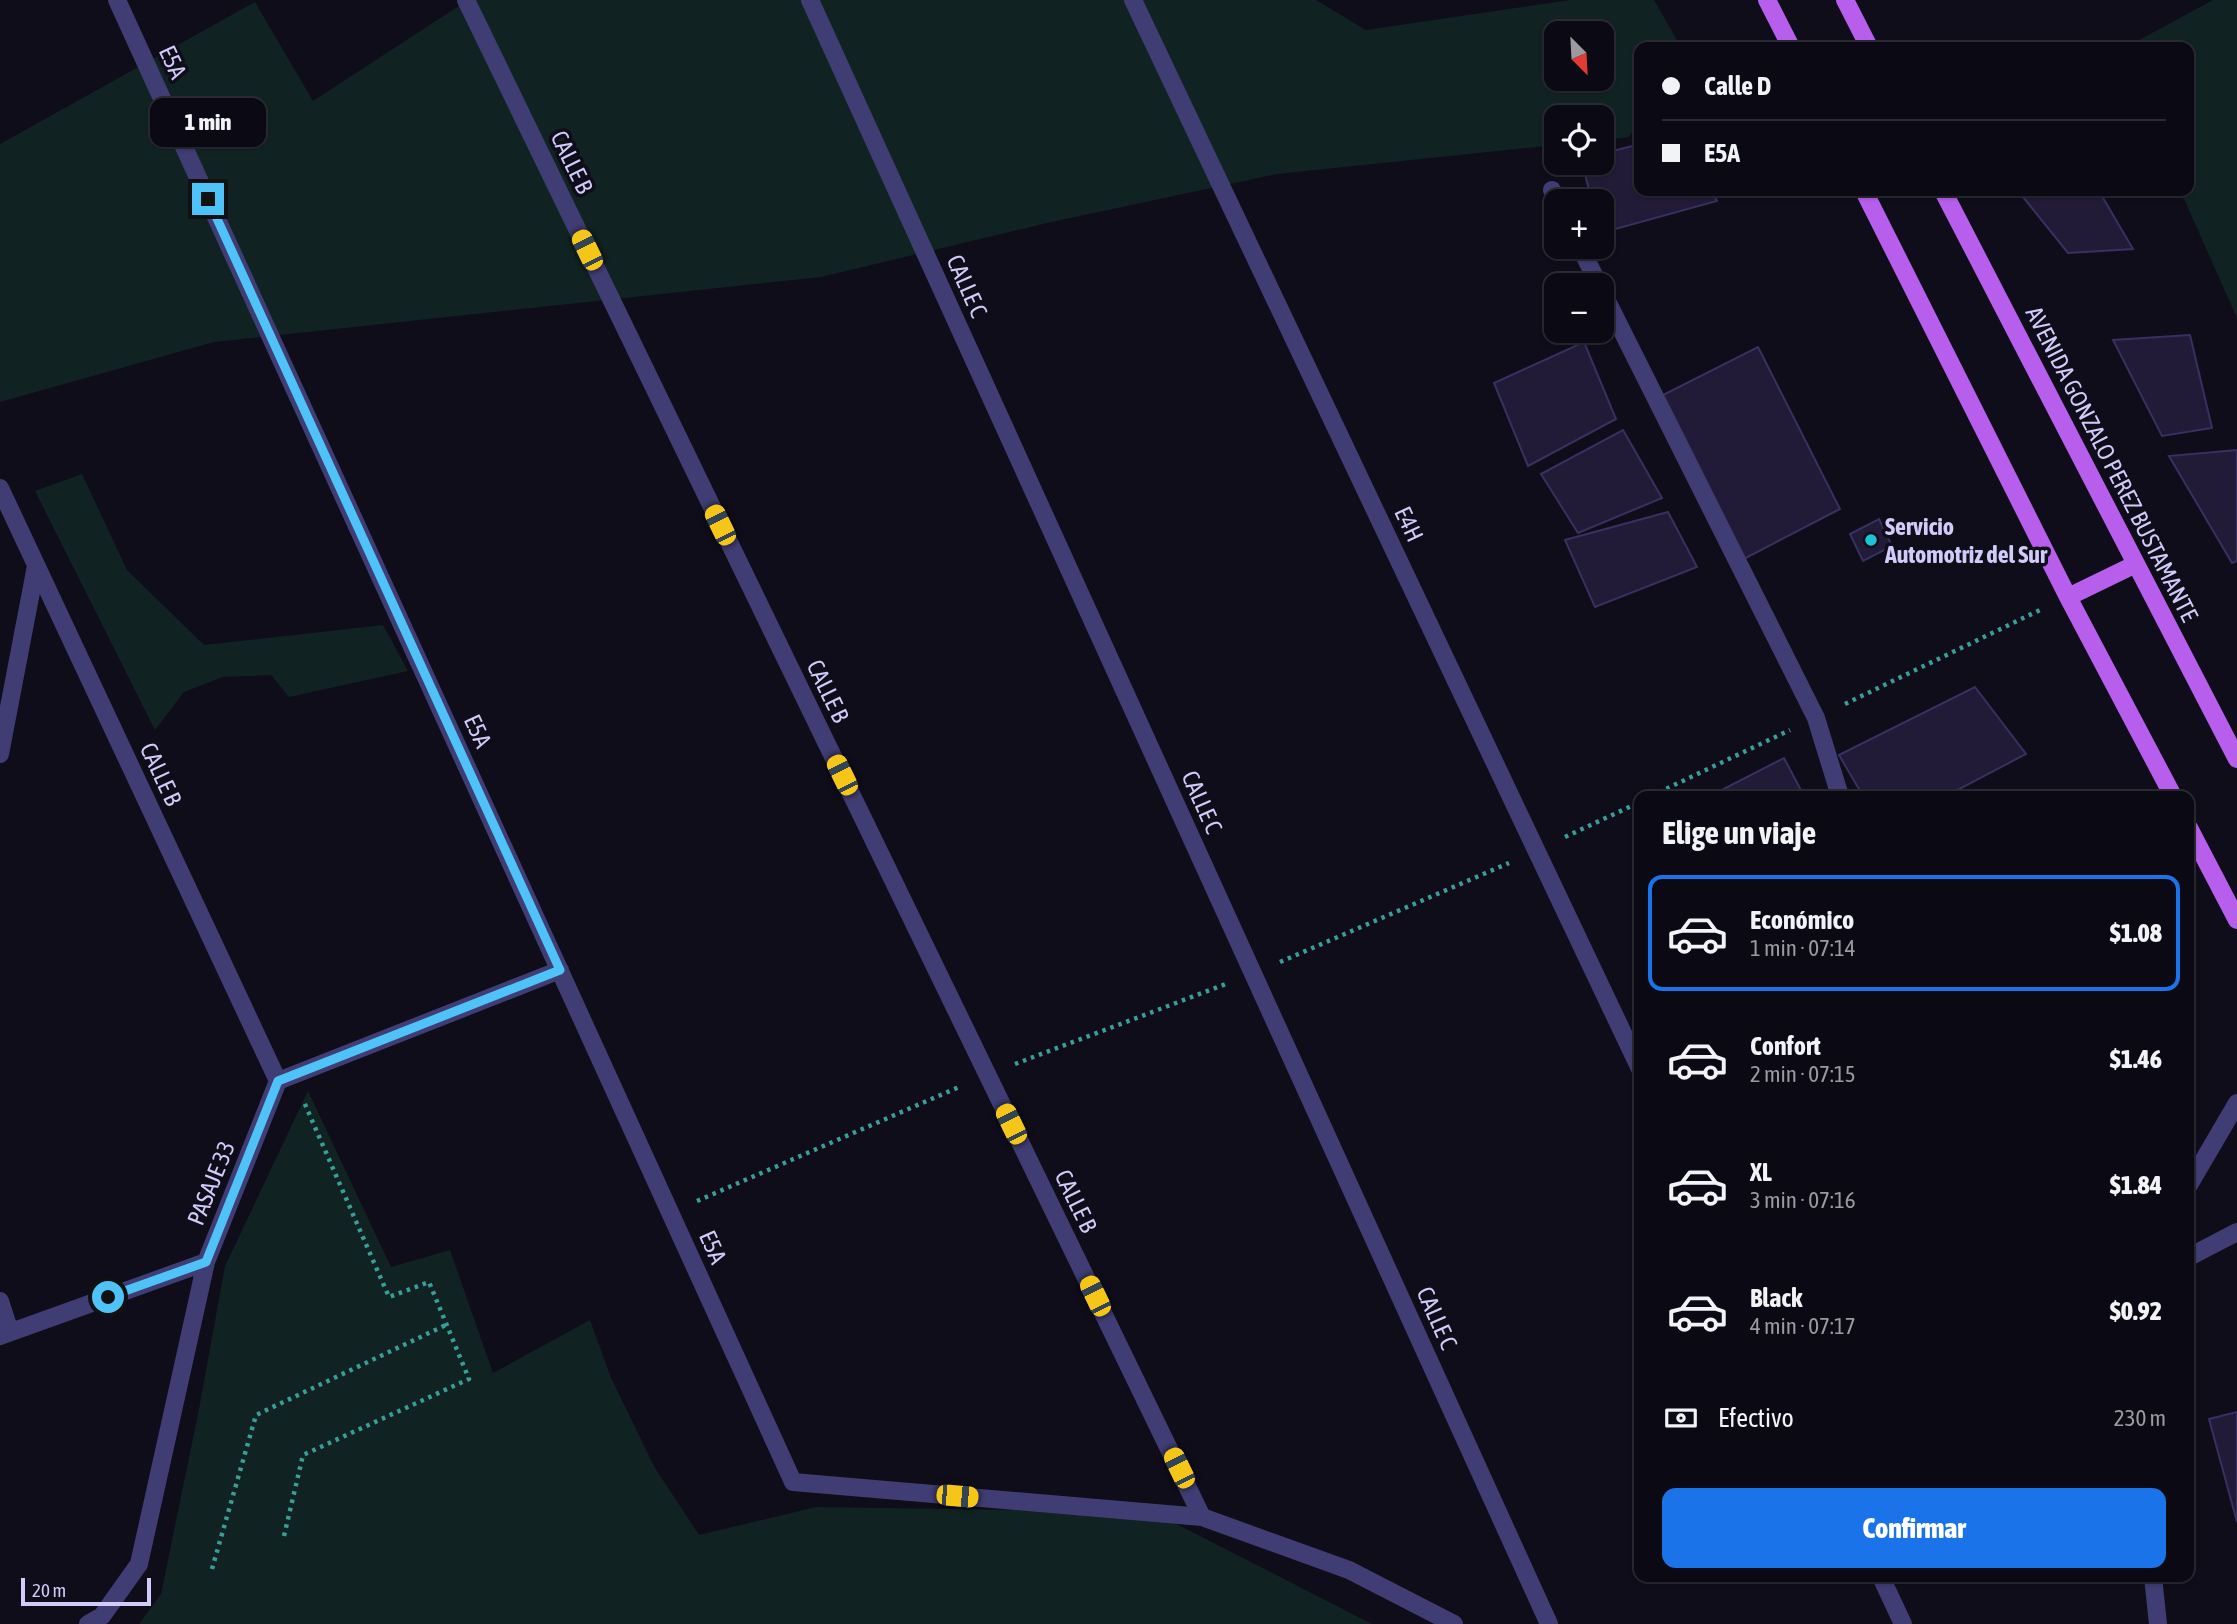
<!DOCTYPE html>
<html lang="es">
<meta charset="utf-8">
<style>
:root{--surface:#0b0a14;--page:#14131d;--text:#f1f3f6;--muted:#9a9aa0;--line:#2b2b34;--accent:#1a73e8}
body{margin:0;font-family:"Asap Condensed",sans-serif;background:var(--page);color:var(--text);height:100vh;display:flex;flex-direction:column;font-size:26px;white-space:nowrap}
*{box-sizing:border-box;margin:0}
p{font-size:23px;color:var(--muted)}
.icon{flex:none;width:38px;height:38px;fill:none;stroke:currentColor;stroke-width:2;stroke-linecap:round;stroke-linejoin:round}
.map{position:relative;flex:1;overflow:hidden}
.panel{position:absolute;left:1634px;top:791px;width:560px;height:791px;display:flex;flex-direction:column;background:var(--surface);border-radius:14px;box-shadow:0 2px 5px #0004,0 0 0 2px var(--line)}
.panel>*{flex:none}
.guide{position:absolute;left:1634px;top:42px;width:560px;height:154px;border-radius:14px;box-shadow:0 2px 5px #0004,0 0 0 2px var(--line);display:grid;align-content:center;height:154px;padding:0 28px;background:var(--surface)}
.needle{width:46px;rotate:156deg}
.controls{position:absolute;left:1544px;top:21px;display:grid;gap:14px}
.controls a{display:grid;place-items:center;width:70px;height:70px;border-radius:14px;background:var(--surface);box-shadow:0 2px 5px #0004,0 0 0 2px var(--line);font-size:35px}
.scale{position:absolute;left:21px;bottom:18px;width:130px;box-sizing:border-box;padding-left:7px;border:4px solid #d0cbf9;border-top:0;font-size:19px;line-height:24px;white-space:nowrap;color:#d0cbf9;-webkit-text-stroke:5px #0f0d1a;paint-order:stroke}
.end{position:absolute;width:32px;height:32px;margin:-16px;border:9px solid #4fc3f7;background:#111;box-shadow:0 0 0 4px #111}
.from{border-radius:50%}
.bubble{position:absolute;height:49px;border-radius:14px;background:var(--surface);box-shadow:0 2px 5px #0004,0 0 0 2px var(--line);font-size:23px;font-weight:800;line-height:49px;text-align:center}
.car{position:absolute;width:21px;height:42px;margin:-21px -10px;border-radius:9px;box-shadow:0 0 5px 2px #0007;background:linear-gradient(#f5c518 24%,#345 0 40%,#f5c518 0 76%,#345 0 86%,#f5c518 0)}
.guide b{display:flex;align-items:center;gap:24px;height:66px;font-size:26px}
.guide b+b{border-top:2px solid var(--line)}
.guide i{width:18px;height:18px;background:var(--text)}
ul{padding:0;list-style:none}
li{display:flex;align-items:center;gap:21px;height:116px;margin:0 14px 10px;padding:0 14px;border:4px solid transparent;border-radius:14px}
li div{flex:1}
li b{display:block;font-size:26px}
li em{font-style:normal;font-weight:800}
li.selected{border-color:var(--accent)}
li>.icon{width:63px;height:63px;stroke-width:1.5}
h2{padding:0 28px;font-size:32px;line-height:84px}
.pay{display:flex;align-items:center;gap:18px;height:77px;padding:0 28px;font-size:26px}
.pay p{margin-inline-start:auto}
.action{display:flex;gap:14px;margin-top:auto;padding:14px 28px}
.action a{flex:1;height:80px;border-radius:14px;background:var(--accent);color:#fff;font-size:28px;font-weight:800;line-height:80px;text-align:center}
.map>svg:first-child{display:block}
.green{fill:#102322;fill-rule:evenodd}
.building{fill:#211b38;stroke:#393061;stroke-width:2}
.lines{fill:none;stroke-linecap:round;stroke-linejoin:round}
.path{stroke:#3a9e98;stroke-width:4.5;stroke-dasharray:3.5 5;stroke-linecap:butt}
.minor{stroke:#3f3d73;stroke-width:18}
.primary{stroke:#b75fec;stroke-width:18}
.route{stroke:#4fc3f7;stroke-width:9}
.poi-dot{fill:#1ac4d6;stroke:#0f0d1a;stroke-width:2.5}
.labels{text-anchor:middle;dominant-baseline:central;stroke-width:7;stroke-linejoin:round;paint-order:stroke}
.street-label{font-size:24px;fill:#d0cbf9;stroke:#0f0d1a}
.poi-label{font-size:24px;font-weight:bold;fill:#d0cbf9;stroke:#0f0d1a;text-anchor:start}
</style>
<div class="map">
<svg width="2237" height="1624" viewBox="0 0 2237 1624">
<rect width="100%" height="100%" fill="#0f0d1a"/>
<path class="green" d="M468 0H1316L1366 30 1570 0H1654L1681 47H1640V122L1629 137 1601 140V117H1556V145L1277 174 1047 223 821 277 214 342 0 402V144L255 2 313 101ZM1556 33H1601V79H1556Z
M2213 0H2237V318L2185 201 2176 191H2189V47H2126Z
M82 474 127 570 204 645 383 625 408 671 289 697 271 675 223 677 184 692 155 730 35 491Z
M308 1091 391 1267 450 1250 493 1373 590 1320 611 1378 655 1468 699 1535 816 1507 1153 1512 1372 1624H139L161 1594 199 1409 225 1266Z"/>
<path class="building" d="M1640 144V191H1711L1717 201 1601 233V201H1592L1582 163H1601V154Z
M2088 191H2099L2133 249 2068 253 2023 197Z
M2190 335 2212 428 2162 436 2113 340Z
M1584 342 1616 419 1528 466 1494 383Z
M1758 347 1840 509 1738 562 1663 395Z
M1623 430 1662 498 1578 533 1541 474Z
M2237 450V561L2232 563 2169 456Z
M1668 512 1697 567 1595 607 1565 540Z
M1879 519 1892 546 1863 561 1850 534Z
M1975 687 2026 754 1946 796H1863L1839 755Z
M1784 758 1804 796H1710Z
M2237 1412V1522L2209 1419Z"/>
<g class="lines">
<path class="path" d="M1845 704 2042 609
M1651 796 1790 730
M1565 837 1640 802
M1280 962 1509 863
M1015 1064 1226 984
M697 1201 959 1087
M284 1536 303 1455 469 1379 429 1282 389 1297 304 1102
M212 1569 256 1415 448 1324"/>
<path class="minor" d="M117 0 793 1482 1202 1517 1349 1570 1454 1624
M466 0 1202 1517
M810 0 1549 1624
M1133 0 1640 1069
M1552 190 1557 201
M1580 247 1599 285
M1601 289 1816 718 1840 796
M0 488 278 1081
M0 754 36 566
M2189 1185 2237 1103
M2189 1257 2237 1232
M0 1301 10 1332
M0 1336 206 1262
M1881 1577 1903 1624
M2153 1577 2158 1624
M88 1624 102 1616 139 1564 206 1262 278 1081 560 970"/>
<path class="primary" d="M1767 0 1791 47
M1845 0 1869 47
M1864 191 2068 597 2173 796
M1943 191 2237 759
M2068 597 2136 564
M2189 828 2237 920"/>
</g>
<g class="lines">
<path class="route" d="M108 1297 206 1262 278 1081 560 970 208 199"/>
</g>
<circle class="poi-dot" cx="1871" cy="540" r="7"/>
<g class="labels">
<g class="street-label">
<text transform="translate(173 62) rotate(65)">E5A</text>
<text transform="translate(572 162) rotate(64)">CALLE B</text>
<text transform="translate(967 286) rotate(66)">CALLE C</text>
<text transform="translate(2112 464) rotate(63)">AVENIDA GONZALO PEREZ BUSTAMANTE</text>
<text transform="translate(1409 524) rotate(65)">E4H</text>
<text transform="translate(828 691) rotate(64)">CALLE B</text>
<text transform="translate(478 731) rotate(65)">E5A</text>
<text transform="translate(161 774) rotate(65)">CALLE B</text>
<text transform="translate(1202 802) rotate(66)">CALLE C</text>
<text transform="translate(211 1183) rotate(-68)">PASAJE 33</text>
<text transform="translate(1076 1201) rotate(64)">CALLE B</text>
<text transform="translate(713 1247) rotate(66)">E5A</text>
<text transform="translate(1437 1318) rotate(66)">CALLE C</text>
</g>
<g class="poi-label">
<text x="1885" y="526">Servicio<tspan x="1885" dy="28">Automotriz del Sur</tspan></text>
</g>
</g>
</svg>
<div class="controls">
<a><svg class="needle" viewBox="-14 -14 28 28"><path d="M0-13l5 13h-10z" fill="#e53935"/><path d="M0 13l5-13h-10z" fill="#9a9aa0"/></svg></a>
<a><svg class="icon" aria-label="locate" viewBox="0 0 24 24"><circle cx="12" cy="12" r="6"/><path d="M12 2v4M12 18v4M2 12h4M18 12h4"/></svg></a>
<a>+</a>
<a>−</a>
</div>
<div class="scale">20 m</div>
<i class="end from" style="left:108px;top:1297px"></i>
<i class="end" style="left:208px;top:199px"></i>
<div class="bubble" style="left:150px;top:98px;width:116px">1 min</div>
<i class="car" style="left:587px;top:250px;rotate:334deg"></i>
<i class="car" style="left:720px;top:525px;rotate:334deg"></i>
<i class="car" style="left:842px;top:775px;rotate:334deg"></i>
<i class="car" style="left:1011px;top:1124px;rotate:334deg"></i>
<i class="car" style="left:1095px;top:1296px;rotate:334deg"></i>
<i class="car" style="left:1179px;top:1468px;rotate:334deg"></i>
<i class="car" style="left:957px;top:1496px;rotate:95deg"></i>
<div class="guide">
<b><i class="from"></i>Calle D</b>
<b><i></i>E5A</b>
</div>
<section class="panel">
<h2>Elige un viaje</h2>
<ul>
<li class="selected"><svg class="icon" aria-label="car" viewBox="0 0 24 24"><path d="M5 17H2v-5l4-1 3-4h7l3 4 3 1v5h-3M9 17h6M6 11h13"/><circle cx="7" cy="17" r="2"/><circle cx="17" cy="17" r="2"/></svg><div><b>Económico</b><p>1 min · 07:14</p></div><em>$1.08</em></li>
<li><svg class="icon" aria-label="car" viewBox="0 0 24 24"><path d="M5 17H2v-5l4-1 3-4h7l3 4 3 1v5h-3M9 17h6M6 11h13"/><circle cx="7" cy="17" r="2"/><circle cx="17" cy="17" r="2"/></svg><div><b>Confort</b><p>2 min · 07:15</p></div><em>$1.46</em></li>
<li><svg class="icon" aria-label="car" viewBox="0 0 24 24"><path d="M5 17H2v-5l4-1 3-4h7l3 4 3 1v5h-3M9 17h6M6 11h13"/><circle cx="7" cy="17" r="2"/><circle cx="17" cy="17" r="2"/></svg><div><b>XL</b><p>3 min · 07:16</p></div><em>$1.84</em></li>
<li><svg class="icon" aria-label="car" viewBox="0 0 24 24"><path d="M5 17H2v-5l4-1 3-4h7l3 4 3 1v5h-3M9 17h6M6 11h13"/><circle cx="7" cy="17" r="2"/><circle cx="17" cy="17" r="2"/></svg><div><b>Black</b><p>4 min · 07:17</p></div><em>$0.92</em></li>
</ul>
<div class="pay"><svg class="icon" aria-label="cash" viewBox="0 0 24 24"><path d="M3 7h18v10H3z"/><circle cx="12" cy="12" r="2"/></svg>Efectivo<p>230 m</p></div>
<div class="action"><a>Confirmar</a></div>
</section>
</div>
